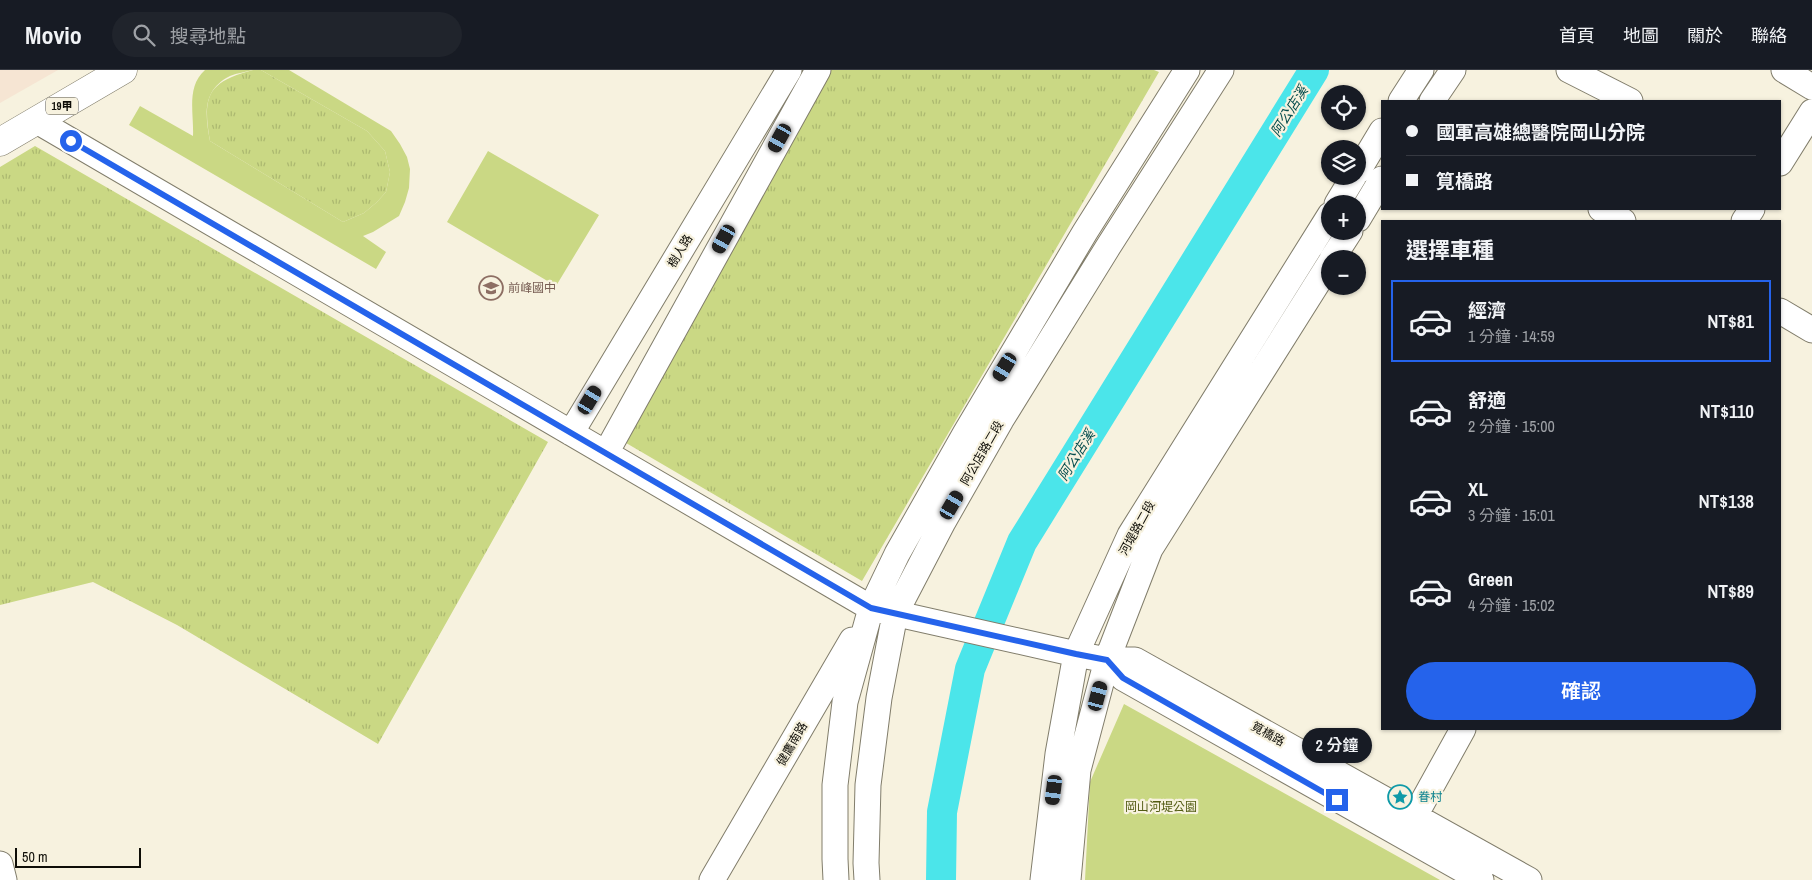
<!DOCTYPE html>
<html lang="zh-TW">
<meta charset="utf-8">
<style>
:root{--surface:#171b24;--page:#20242c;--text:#f1f3f6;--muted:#9ea1a6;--line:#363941;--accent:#2563eb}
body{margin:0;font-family:"Archivo Narrow","Noto Sans TC",sans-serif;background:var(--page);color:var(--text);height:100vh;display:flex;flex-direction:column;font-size:19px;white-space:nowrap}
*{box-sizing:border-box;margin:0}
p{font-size:16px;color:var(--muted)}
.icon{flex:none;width:28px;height:28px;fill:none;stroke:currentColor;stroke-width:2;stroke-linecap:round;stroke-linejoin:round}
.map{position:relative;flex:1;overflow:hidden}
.panel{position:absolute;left:1381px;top:150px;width:400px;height:510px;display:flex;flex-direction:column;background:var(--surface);border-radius:0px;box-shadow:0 1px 4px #0004}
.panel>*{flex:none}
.top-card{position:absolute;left:1381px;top:30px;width:400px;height:110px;border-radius:0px;box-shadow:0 1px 4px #0004;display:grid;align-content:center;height:110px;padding:0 25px;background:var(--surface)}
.tools{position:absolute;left:1321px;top:15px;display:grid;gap:10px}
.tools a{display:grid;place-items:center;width:45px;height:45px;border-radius:50%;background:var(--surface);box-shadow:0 1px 4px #0004;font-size:25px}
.scale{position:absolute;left:15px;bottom:12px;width:126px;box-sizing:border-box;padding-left:5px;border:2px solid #0e0d07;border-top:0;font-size:14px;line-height:18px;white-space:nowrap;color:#0e0d07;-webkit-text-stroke:4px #f7f2df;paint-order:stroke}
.end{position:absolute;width:22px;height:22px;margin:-11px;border:6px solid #2563eb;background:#fff;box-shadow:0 0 0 2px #fff}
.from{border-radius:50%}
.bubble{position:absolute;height:35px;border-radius:18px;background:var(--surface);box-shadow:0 1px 4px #0004;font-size:16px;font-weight:600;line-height:35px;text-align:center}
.car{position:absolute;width:15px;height:30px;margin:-15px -8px;border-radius:6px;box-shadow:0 0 4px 1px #0007;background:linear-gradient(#222 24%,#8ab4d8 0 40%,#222 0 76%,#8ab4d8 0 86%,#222 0)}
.top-card b{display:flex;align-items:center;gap:18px;height:48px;font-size:19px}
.top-card b+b{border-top:1px solid var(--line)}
.top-card i{width:12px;height:12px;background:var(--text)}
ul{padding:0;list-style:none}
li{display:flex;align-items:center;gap:15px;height:82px;margin:0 10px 8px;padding:0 15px;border:2px solid transparent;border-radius:0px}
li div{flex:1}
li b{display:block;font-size:19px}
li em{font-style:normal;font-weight:600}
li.selected{border-color:var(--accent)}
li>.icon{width:45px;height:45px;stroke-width:1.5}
h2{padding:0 25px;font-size:22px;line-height:60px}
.cta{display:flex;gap:10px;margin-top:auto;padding:10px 25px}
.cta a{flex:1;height:58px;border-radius:30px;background:var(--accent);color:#fff;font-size:20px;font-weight:600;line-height:58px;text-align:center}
header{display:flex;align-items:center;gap:30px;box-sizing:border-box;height:70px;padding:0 25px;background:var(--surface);border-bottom:1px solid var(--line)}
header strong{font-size:24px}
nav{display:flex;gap:28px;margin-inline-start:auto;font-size:18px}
.search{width:350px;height:45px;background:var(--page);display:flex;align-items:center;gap:12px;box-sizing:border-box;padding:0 18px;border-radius:28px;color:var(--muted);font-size:19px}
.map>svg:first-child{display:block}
.medical{fill:#f6e5d3}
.grass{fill:url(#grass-tufts)}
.park{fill:#cad884}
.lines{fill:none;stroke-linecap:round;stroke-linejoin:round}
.river{stroke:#4be5ea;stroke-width:30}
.minor-casing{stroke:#817d6b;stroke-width:27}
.major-casing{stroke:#817d6b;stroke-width:29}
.minor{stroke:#fff;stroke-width:25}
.major{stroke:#fff;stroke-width:28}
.route{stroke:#2563eb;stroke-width:6}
.labels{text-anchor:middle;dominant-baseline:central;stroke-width:4.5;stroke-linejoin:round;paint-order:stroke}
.shield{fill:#f7f2df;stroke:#545248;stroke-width:1}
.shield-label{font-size:11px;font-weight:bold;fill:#0e0d07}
.street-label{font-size:12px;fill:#0e0d07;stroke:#f7f2df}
.education-label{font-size:12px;fill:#785e54;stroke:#f7f2df;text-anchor:start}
.culture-label{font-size:12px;fill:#0d838f;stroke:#f7f2df;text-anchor:start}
.park-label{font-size:12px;fill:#535c13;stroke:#f7f2df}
.water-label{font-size:14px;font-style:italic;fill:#044c4d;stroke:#f7f2df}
</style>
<header>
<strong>Movio</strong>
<div class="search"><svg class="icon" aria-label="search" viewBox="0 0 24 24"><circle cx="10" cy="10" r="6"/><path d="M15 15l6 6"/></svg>搜尋地點</div>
<nav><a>首頁</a><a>地圖</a><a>關於</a><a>聯絡</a></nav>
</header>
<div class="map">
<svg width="1812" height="810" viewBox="0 0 1812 810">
<defs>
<pattern id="grass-tufts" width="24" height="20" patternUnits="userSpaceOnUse" patternTransform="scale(1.25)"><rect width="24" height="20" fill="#cad884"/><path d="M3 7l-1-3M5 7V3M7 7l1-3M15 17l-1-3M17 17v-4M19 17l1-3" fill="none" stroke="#acb870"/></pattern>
</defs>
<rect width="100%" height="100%" fill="#f7f2df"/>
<path class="medical" d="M0 0H58L0 33Z"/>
<path class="grass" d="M253 0H261L367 61 385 81 390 102 386 122 377 132 364 143 343 152 210 71C202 25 208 12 253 0Z
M830 0H1154L1159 2 862 511 621 370Z
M35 76 548 372 378 674 177 555 93 512 0 535V97Z"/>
<path class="park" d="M205 0H253C246 2 237 3 230 6 202 20 205 45 210 71L343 152 364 143 377 132 386 122 390 102 385 81 367 61 261 0H289L391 61 400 74 407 87 410 99 409 118 405 132 399 146 373 162 363 166 386 182 376 199 129 55 140 36 193 66C194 43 186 17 205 0Z
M488 81 599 145 556 216 447 152Z
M1124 634 1440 810H1085L1090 712Z"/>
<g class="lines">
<path class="river" d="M941 810 942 742 970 599 1022 472 1314 0"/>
<g class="minor-casing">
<path id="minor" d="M1569 0 1630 31
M1784 0 1812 17
M1401 31 1421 0
M1432 31 1453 0
M37 51 871 538 1076 584 1107 590H1135L1529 810
M1780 93 1812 42
M1358 101 1382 61
M1337 134 1354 106
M1601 139 1623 151
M1358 149 1382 109
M1744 151 1752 139
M1332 189 1350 161
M1780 241 1812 260
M571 363 789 0
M606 383 818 0
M1107 590 1123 608 1481 810
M1406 762 1463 659
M0 794 4 810
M712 810 852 570
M836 810 835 789V715L845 632 871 538 897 484 965 364 1085 162 1187 0
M867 810 866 793 868 715 879 628 895 544 943 452 1001 350 1108 177 1221 0
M1043 810 1058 684 1076 584 1130 465 1330 145
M1068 810 1078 700 1107 590 1150 479 1330 193"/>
</g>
<g class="major-casing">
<path id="major" d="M0 72 123 0"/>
</g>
<use href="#minor" class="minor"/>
<use href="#major" class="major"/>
</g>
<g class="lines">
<path class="route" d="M71 71 871 538 1076 584 1107 590 1123 608 1337 730"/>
</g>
<defs>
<g id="school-ring" transform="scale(1.25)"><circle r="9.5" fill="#f7f2df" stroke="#8d6e63" stroke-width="1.5"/><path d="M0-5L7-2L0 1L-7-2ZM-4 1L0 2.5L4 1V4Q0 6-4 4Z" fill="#8d6e63"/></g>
<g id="sight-ring" transform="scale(1.25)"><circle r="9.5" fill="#f7f2df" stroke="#0f9aa8" stroke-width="1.5"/><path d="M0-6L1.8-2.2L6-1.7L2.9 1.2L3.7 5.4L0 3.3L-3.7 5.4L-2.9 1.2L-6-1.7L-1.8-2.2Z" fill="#0f9aa8"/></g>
</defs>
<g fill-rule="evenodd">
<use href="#school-ring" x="491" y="218"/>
<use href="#sight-ring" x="1400" y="727"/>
</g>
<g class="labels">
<rect class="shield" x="46" y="27.5" width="32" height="17" rx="4"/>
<g class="shield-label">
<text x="62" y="36">19甲</text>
</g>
<g class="street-label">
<text transform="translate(680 181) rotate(-59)">樹人路</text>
<text transform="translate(982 383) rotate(-60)">阿公店路二段</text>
<text transform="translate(1137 458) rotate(-61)">河堤路二段</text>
<text transform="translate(1268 664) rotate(29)">筧橋路</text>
<text transform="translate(792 674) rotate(-60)">健鷹南路</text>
</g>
<g class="education-label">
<text x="508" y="218">前峰國中</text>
</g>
<g class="culture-label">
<text x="1418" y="727">眷村</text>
</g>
<g class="park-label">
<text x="1161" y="737">岡山河堤公園</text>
</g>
<g class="water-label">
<text transform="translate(1289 41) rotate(-58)">阿公店溪</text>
<text transform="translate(1076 385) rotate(-58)">阿公店溪</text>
</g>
</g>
</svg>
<div class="tools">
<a><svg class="icon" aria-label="locate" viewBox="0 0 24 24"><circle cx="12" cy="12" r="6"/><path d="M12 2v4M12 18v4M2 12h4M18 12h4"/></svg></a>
<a><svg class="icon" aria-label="layers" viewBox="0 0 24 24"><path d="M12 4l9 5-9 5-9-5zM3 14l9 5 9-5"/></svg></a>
<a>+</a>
<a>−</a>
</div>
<div class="scale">50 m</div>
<i class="end from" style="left:71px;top:71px"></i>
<i class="end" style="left:1337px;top:730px"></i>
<div class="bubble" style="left:1302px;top:658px;width:70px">2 分鐘</div>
<i class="car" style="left:780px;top:68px;rotate:209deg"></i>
<i class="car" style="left:724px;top:169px;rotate:209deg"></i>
<i class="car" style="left:1005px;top:297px;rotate:211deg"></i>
<i class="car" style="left:590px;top:330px;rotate:31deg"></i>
<i class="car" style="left:952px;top:435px;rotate:30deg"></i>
<i class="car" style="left:1098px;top:626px;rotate:15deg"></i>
<i class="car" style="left:1054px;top:720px;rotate:187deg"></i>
<div class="top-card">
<b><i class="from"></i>國軍高雄總醫院岡山分院</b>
<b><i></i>筧橋路</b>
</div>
<section class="panel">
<h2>選擇車種</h2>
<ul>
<li class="selected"><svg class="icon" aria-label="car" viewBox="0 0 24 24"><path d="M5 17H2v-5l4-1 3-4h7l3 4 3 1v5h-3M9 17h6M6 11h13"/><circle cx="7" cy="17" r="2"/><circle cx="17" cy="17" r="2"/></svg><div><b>經濟</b><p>1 分鐘 · 14:59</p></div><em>NT$81</em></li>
<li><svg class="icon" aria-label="car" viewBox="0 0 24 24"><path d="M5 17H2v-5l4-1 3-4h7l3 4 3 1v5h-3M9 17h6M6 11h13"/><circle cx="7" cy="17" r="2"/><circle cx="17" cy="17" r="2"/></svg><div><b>舒適</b><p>2 分鐘 · 15:00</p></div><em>NT$110</em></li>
<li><svg class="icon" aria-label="car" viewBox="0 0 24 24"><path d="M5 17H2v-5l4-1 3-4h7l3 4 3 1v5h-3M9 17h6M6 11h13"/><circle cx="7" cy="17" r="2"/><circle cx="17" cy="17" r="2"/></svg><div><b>XL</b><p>3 分鐘 · 15:01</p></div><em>NT$138</em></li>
<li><svg class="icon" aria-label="car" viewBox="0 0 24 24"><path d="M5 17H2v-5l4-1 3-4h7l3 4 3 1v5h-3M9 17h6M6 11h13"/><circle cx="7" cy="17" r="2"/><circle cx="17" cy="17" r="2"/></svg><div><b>Green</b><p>4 分鐘 · 15:02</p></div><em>NT$89</em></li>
</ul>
<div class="cta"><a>確認</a></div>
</section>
</div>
